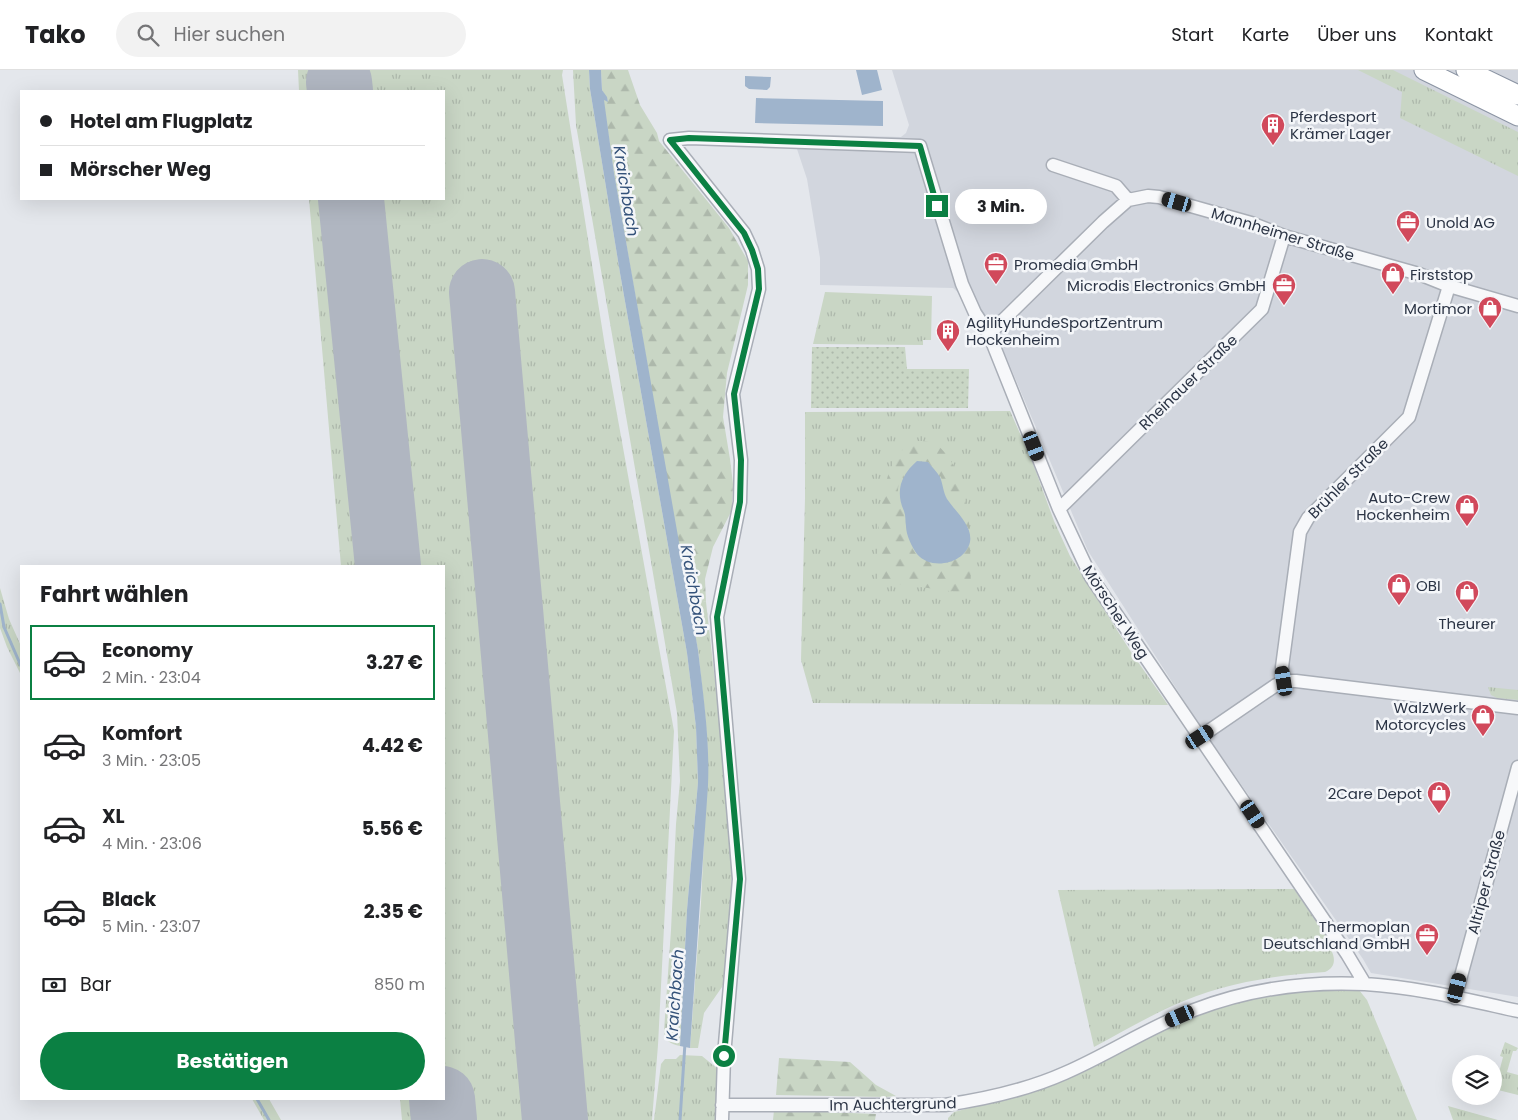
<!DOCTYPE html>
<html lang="de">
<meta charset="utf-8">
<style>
:root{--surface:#fff;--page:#f2f2f2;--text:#202124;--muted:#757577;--line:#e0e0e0;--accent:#0b8043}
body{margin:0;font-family:Poppins,sans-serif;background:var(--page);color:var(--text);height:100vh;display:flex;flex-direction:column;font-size:19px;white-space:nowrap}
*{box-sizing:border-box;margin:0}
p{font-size:16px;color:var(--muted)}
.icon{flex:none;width:28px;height:28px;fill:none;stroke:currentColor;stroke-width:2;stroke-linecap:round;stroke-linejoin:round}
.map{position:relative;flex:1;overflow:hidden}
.panel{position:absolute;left:20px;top:495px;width:425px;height:535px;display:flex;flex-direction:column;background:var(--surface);border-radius:0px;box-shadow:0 5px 20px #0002}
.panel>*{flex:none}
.guide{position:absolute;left:20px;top:20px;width:425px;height:110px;border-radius:0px;box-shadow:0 5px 20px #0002;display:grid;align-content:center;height:110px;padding:0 20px;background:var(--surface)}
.fabs{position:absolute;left:1452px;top:985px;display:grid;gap:10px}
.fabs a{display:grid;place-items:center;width:50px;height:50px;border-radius:50%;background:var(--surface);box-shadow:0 5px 20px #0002;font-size:25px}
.end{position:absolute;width:22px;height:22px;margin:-11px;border:6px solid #0b8043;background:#fff;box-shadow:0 0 0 2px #fff}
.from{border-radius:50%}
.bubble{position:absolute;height:35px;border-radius:18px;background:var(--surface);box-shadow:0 5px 20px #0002;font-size:16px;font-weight:700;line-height:35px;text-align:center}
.car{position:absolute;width:15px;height:30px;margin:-15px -8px;border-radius:6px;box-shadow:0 0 4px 1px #0007;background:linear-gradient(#222 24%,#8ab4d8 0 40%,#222 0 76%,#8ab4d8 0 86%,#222 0)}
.guide b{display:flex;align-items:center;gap:18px;height:48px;font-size:19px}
.guide b+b{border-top:1px solid var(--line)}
.guide i{width:12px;height:12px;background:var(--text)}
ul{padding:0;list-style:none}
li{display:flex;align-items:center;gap:15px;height:75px;margin:0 10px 8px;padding:0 10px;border:2px solid transparent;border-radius:0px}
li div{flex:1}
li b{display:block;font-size:19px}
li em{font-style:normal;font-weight:700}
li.current{border-color:var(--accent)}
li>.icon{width:45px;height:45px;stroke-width:1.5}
h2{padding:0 20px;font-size:22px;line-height:60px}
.pay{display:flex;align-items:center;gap:12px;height:55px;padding:0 20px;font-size:19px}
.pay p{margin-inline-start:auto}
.cta{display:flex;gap:10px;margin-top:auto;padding:10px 20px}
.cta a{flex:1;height:58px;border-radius:30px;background:var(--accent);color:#fff;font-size:20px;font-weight:700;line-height:58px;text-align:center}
header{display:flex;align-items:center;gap:30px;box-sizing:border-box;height:70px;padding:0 25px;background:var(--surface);border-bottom:1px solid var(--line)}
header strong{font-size:24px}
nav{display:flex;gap:28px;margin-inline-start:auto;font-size:18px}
.search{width:350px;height:45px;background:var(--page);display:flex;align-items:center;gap:12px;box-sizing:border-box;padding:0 18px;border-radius:28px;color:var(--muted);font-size:19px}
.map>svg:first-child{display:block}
.built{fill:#d2d6de}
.grass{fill:url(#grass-tufts)}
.forest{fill:url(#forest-firs)}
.park{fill:url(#park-dots)}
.water{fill:#9fb4cc}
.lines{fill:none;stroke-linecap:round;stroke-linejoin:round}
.stream{stroke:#9fb4cc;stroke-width:3}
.runway{stroke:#b0b6c1;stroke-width:66}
.minor-casing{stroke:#a9aeb7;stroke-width:15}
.highway-casing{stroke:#8b94a3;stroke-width:21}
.minor{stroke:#f7f8fa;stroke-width:12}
.highway{stroke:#fff;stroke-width:19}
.route{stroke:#0b8043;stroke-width:6}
.labels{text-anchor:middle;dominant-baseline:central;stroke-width:5;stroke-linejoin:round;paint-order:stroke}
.poi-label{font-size:15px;fill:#2b3445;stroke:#f4f6f9;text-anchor:start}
.street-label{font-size:15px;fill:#2b3445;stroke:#f4f6f9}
.water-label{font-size:16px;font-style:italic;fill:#34527a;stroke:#f4f6f9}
</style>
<header>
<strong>Tako</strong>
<div class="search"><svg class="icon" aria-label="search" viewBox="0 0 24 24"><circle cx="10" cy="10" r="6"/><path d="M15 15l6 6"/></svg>Hier suchen</div>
<nav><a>Start</a><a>Karte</a><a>Über uns</a><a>Kontakt</a></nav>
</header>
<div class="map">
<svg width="1518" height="1050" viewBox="0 0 1518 1050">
<defs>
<pattern id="grass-tufts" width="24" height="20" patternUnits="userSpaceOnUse" patternTransform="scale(1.25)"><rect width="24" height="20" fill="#c9d6c5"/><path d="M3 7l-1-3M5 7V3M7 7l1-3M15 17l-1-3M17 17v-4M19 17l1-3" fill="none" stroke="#adb8ab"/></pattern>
<pattern id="forest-firs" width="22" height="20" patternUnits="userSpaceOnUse" patternTransform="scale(1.25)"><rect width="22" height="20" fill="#c9d6c5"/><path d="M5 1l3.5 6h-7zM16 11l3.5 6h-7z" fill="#adb8ab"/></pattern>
<pattern id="park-dots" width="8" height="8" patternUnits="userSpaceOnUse" patternTransform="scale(1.25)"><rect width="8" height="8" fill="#c9d6c5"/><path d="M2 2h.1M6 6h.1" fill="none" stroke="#adb8ab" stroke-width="1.8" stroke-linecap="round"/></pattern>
</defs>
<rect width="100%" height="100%" fill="#e4e7ec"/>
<path class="built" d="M892 0H1518V927L1371 903 1363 889 1201 657 1088 481 991 251 953 218 820 215V188L807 109 797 79 796 64 901 67 906 63 909 55Z"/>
<path class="grass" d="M298 0H563L562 5 606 283 674 661 658 975 652 1050H402L400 1029H444V496H341L309 129H444V21H299Z
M573 0H589L590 19 620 203 687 583 696 657 698 712 687 840 680 976C671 974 664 971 664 961L671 860 676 754 680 711 677 643 576 55Z
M1358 0H1393L1518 62V106L1400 48 1402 22Z
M825 222 932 226 931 270H923V275L813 274Z
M1010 341 1031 388 1054 451 1070 486 1131 582 1168 635 813 633 801 590 805 428V342Z
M0 518 9 549 21 576V605L7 577 0 558Z
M687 525 706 532 726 707 732 805 726 906 722 917 704 943 698 978H690L701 833 708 686 705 644 698 580Z
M1488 617 1518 620V630L1497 628 1491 625Z
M1294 819 1334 877 1331 880C1336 889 1335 898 1325 902 1274 905 1219 914 1172 936 1146 948 1120 963 1094 977L1058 820Z
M1351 919 1359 920 1367 930 1417 1050H948V1048L954 1042 1032 1022 1155 963 1223 935 1254 927 1297 920Z
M1505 972 1518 978 1516 981H1513L1507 1002 1518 1005V1025L1494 1019V1014H1496L1503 987 1500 986Z
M680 985 702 986 719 1000V1050H654L661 994 665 989H676Z
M252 1029H269L281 1050H264Z
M1448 1036 1498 1050H1453Z"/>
<path class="forest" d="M601 0H628L640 35 657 63 659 71 729 158 748 191V215L727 303 723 347 730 389 733 414 732 440 713 477 705 509 706 532 687 525 614 103 603 29 608 31 602 20Z
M919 371C925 371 933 372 938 376 961 394 969 439 970 466L968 458 961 444 947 427 941 407 928 392 918 391C907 399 896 411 898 426 899 432 902 438 904 444 908 458 907 472 916 484 919 487 922 488 926 490 945 499 960 491 970 473L971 524 877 511C879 471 875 407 905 377 908 374 915 372 919 371Z
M779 988 850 992 876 1015 896 1026 886 1027 776 1025Z
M774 1040 876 1044 875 1050H773Z"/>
<path class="park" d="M812 277H905L907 299H969L968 338H811Z"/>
<path class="water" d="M589 0H601L602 20 607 27 608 32 604 30 614 103 698 580C703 624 710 669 708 715L690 978 680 976 687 840 698 712 696 657 687 583 620 203 590 19Z
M856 0H877L882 20 862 25Z
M745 6 771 7 770 17 767 20 749 19 745 16Z
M756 28 883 31V56L755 53Z
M917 391 928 392C932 397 937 402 940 407 943 414 943 422 947 429 955 441 973 456 970 472 965 494 931 501 917 484 912 477 906 465 906 456 905 451 906 446 904 441 895 421 901 405 917 391Z"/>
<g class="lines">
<path class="stream" d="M0 534 4 557 21 596
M257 1029 269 1050
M680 1050 685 973"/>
<path class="runway" d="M339 12 340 21
M351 129 388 496
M482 222 555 1050
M442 1029 444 1050"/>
<g class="minor-casing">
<path id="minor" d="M670 70 689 68 920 76 962 214 975 243 989 264 1059 439 1091 507 1347 884 1365 914
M670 70 744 163 752 180 758 199 759 219 733 324 741 390 740 432 717 547 739 809 724 986 722 1050
M1053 95 1116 116 1128 130 1148 126 1159 127 1251 153 1284 166 1419 204 1449 216 1518 236
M989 264 1103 152 1128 130
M1059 439 1262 239 1284 166
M1284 611 1282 597 1300 462 1308 448 1409 347 1449 216
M1200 667 1276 615 1284 611H1296L1518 638
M1455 928 1518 697
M722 1035H945C986 1029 1027 1020 1065 1003 1109 984 1149 957 1194 940 1249 919 1306 911 1365 914 1417 917 1468 930 1518 941"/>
</g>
<g class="highway-casing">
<path id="highway" d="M1424 0 1518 46
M1466 0 1518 25"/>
</g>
<use href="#minor" class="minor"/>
<use href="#highway" class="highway"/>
</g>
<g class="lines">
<path class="route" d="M724 986 740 809 717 547 740 432 741 390 734 324 759 219 758 199 752 180 744 163 670 70 689 68 920 76 937 136"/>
</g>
<defs>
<g id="building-pin" transform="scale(1.25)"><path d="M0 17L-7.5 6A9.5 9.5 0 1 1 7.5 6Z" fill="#d1495b" stroke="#f4f6f9"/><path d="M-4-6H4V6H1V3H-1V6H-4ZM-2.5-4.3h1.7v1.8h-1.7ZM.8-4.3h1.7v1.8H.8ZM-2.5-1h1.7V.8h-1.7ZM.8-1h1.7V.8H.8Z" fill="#fff"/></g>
<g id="office-pin" transform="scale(1.25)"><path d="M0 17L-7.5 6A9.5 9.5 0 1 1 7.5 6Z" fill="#d1495b" stroke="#f4f6f9"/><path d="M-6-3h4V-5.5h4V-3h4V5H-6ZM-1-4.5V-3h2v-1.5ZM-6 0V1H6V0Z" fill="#fff"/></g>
<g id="shop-pin" transform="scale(1.25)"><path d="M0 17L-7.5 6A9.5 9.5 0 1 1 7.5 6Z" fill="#d1495b" stroke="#f4f6f9"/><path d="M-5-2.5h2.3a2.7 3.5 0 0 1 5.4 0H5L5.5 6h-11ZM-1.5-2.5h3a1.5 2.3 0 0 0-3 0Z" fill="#fff"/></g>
</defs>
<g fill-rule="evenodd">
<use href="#building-pin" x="1273" y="55"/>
<use href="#office-pin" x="1408" y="152"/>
<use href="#office-pin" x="996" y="194"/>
<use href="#shop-pin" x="1393" y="204"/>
<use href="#office-pin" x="1284" y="215"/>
<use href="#shop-pin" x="1490" y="238"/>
<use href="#building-pin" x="948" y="261"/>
<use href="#shop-pin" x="1467" y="436"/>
<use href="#shop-pin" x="1399" y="515"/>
<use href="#shop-pin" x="1467" y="522"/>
<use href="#shop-pin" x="1483" y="646"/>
<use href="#shop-pin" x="1439" y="723"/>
<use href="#office-pin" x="1427" y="865"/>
</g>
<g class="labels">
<g class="poi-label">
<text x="1290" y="46">Pferdesport<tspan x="1290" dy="17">Krämer Lager</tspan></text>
<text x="1426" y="152">Unold AG</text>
<text x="1014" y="194">Promedia GmbH</text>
<text x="1410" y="204">Firststop</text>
<text x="1266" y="215" text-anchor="end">Microdis Electronics GmbH</text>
<text x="1472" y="238" text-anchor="end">Mortimor</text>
<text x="966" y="252">AgilityHundeSportZentrum<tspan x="966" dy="17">Hockenheim</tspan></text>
<text x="1450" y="427" text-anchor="end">Auto-Crew<tspan x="1450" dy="17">Hockenheim</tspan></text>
<text x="1416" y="515">OBI</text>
<text x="1467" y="553" text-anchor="middle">Theurer</text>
<text x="1466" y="637" text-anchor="end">WalzWerk<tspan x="1466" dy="17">Motorcycles</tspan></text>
<text x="1422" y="723" text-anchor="end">2Care Depot</text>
<text x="1410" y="856" text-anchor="end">Thermoplan<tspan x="1410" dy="17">Deutschland GmbH</tspan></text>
</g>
<g class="street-label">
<text transform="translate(1283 164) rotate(17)">Mannheimer Straße</text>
<text transform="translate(1188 312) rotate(-44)">Rheinauer Straße</text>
<text transform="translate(1348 408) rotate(-45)">Brühler Straße</text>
<text transform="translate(1116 542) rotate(57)">Mörscher Weg</text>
<text transform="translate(1486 812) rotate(-75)">Altriper Straße</text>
<text transform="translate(893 1034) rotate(-1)">Im Auchtergrund</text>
</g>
<g class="water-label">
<text transform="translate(626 121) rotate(81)">Kraichbach</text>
<text transform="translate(694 520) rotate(80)">Kraichbach</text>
<text transform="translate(675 925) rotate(-86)">Kraichbach</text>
</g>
</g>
</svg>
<div class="fabs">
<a><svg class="icon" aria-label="layers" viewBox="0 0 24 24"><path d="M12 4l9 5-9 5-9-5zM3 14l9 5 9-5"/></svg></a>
</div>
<i class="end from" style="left:724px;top:986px"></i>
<i class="end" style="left:937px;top:136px"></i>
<div class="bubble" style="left:955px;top:119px;width:92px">3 Min.</div>
<i class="car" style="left:1177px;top:132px;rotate:286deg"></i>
<i class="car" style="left:1034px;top:376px;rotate:159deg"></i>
<i class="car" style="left:1284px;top:611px;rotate:351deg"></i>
<i class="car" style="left:1200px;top:667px;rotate:57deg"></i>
<i class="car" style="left:1253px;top:744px;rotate:146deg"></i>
<i class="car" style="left:1457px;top:918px;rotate:14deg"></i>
<i class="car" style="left:1180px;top:946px;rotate:246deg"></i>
<div class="guide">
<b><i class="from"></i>Hotel am Flugplatz</b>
<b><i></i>Mörscher Weg</b>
</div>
<section class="panel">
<h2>Fahrt wählen</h2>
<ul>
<li class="current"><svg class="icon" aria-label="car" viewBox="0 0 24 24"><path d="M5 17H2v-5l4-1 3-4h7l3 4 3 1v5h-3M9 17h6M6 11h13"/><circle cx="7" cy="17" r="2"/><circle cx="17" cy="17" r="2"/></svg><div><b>Economy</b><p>2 Min. · 23:04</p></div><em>3.27 €</em></li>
<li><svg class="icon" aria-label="car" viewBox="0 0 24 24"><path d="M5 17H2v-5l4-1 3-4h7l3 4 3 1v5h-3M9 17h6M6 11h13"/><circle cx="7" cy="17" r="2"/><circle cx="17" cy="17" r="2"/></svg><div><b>Komfort</b><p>3 Min. · 23:05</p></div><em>4.42 €</em></li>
<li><svg class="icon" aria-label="car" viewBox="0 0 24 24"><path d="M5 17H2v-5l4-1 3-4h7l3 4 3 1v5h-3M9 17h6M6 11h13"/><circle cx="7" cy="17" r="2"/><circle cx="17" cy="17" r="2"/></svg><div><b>XL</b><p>4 Min. · 23:06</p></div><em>5.56 €</em></li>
<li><svg class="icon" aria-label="car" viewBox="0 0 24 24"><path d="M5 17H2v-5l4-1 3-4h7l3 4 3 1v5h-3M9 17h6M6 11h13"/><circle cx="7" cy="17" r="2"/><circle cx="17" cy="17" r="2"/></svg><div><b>Black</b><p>5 Min. · 23:07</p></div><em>2.35 €</em></li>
</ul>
<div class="pay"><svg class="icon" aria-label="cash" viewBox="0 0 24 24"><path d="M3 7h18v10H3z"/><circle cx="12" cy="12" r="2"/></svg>Bar<p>850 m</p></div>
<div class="cta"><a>Bestätigen</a></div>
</section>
</div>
